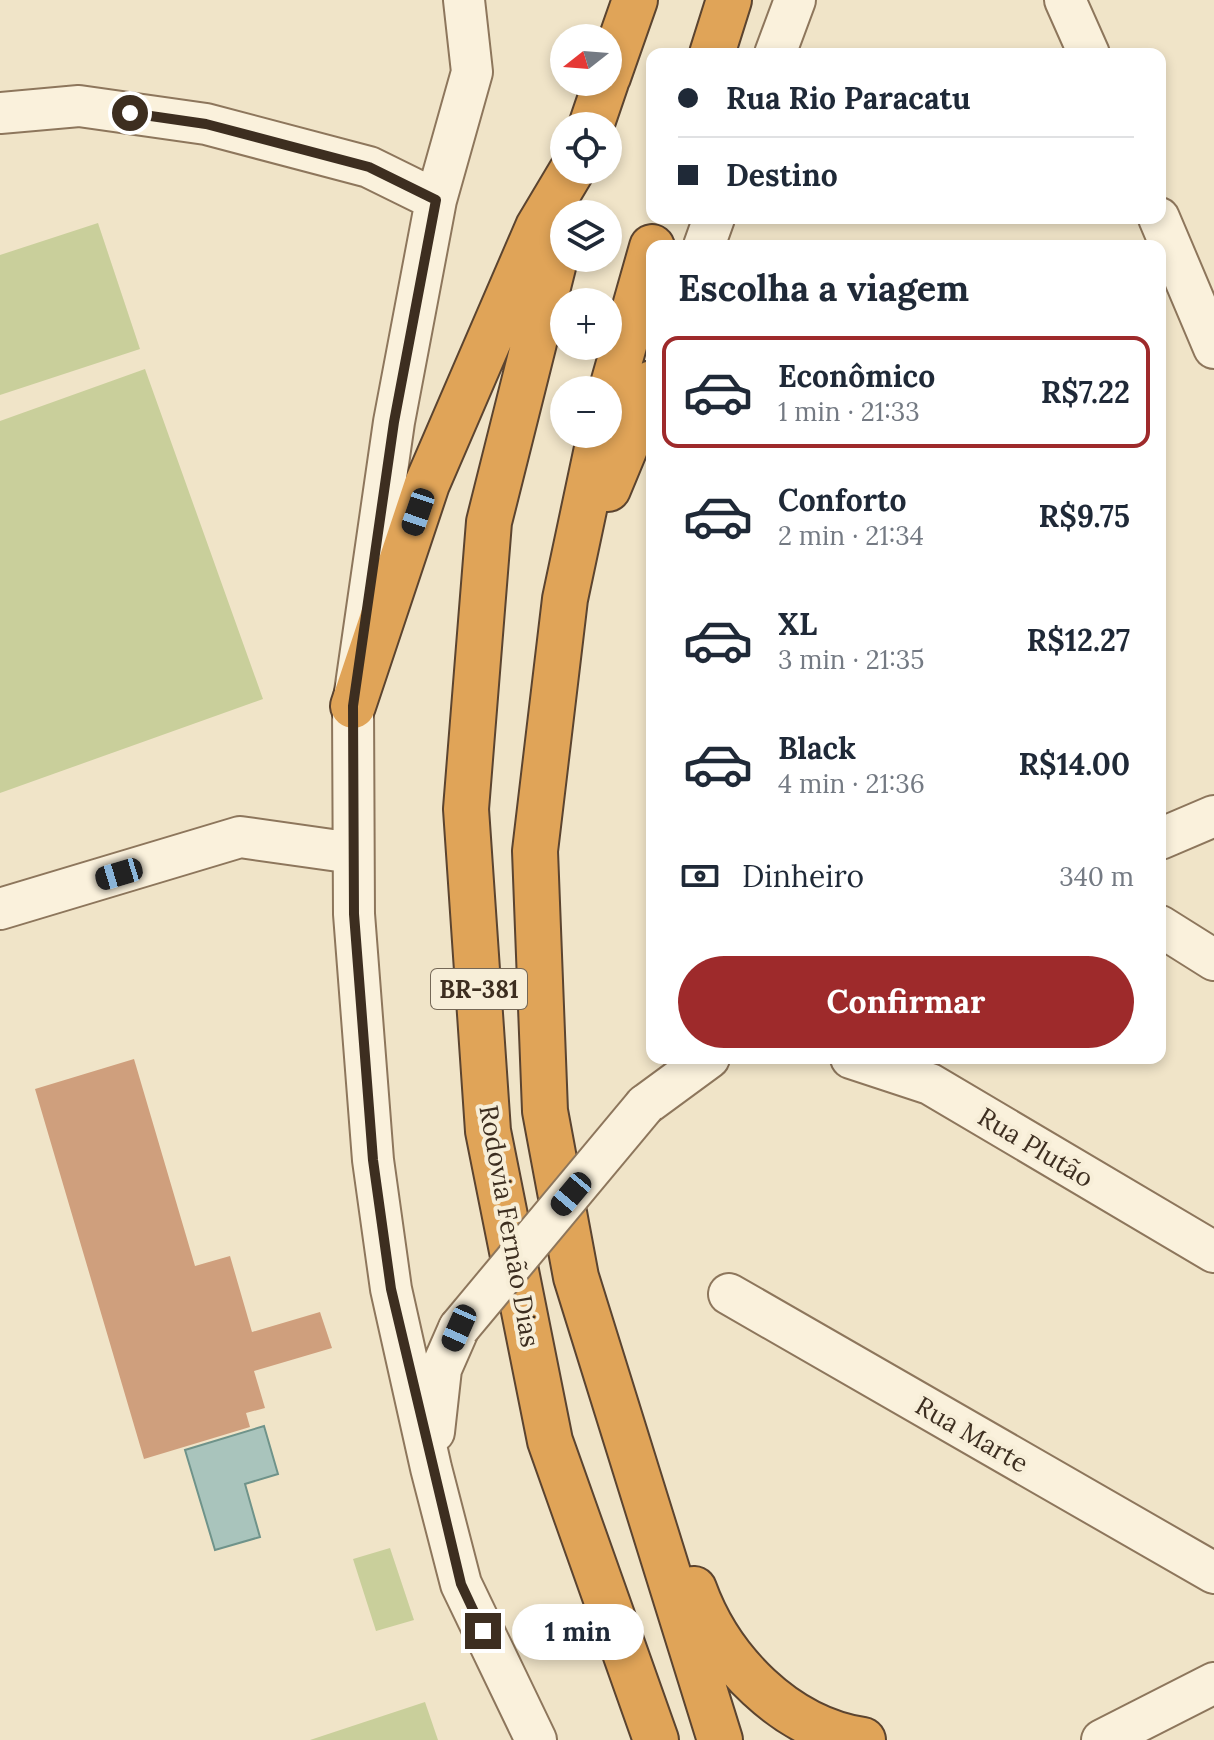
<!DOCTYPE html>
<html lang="pt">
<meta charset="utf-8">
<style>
:root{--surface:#fff;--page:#f6f6f7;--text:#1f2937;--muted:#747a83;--line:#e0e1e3;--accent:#9e2a2b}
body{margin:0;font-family:Lora,serif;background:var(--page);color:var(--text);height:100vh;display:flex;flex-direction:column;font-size:30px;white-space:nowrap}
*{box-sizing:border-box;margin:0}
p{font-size:26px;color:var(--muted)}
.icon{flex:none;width:44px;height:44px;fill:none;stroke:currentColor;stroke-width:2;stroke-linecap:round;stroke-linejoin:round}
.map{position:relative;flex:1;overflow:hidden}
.panel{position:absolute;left:646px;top:240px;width:520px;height:824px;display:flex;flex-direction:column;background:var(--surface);border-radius:16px;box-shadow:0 4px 12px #0003}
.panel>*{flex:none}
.hud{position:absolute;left:646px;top:48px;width:520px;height:176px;border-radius:16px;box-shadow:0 4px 12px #0003;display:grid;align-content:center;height:176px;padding:0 32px;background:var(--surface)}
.needle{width:52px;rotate:253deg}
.buttons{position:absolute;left:550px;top:24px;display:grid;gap:16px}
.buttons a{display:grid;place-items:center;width:72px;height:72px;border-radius:50%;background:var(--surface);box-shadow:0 4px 12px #0003;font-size:40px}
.end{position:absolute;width:36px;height:36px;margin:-18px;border:10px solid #3d2e20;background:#fff;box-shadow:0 0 0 4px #fff}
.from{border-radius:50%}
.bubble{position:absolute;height:56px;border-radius:28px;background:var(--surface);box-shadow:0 4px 12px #0003;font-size:26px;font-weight:700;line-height:56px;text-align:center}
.car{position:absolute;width:24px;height:48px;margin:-24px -12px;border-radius:10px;box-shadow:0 0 6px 2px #0007;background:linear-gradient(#222 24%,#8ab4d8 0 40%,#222 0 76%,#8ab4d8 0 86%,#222 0)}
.hud b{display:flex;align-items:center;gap:28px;height:76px;font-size:30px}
.hud b+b{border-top:2px solid var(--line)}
.hud i{width:20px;height:20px;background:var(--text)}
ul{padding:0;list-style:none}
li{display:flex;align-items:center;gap:24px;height:112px;margin:0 16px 12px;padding:0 16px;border:4px solid transparent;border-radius:16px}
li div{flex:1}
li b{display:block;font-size:30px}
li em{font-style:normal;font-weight:700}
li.active{border-color:var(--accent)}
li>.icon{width:72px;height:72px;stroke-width:1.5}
h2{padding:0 32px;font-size:36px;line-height:96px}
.pay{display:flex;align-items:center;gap:20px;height:88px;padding:0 32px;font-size:30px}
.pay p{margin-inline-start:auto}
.action{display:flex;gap:16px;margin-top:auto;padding:16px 32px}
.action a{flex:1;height:92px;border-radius:48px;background:var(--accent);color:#fff;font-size:32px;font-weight:700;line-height:92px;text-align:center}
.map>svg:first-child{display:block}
.green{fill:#c9cf9b}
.water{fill:#a9c4bc;stroke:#6f938a;stroke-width:2}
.building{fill:#cf9f7d}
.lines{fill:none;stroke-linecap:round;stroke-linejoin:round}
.minor-casing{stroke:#8d765c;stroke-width:44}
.highway-casing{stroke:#5b4430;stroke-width:48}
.minor{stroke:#faf1dc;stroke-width:40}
.highway{stroke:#e0a458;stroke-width:44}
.minor-bridge-casing{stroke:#8d765c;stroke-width:44;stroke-linecap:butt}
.minor-bridge{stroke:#faf1dc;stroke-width:40}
.route{stroke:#3d2e20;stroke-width:10}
.labels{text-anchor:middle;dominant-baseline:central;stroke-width:8;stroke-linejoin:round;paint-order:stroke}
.shield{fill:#f7eed8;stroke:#756857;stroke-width:2}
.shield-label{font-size:24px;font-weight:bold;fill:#3d2e20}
.street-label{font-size:26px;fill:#3d2e20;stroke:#f7eed8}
</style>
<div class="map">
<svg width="1214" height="1740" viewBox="0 0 1214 1740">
<rect width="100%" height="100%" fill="#f0e4c8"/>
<path class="green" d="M98 223 140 349 0 395V255Z
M145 369 263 699 0 793V421Z
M390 1548 414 1620 376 1631 353 1559Z
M425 1702 438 1740H310Z"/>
<path class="water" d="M264 1426 278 1474 245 1484 260 1537 215 1550 185 1450Z"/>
<path class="building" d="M134 1059 195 1266 230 1256 252 1332 320 1312 332 1348 254 1371 265 1408 246 1413 250 1427 144 1459 35 1089Z"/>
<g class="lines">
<g class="minor-casing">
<path id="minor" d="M464 0 472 72 436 200 394 422 353 706 354 914 373 1160 391 1289 431 1468 461 1584 536 1740
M1065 0 1089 54
M775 54 795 0
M0 113 79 106 206 124 369 167 436 200
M1159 218 1214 348
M704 246 714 218
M1160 839 1214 816
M0 909 240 837 353 853
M1160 926 1214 960
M851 1058 930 1084 1214 1252
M645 1105 709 1058
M729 1294 1214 1573
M434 1432 441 1369 459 1328
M1102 1740 1214 1683"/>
</g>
<g class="highway-casing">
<path id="highway" d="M712 54 729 0
M608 77 635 0
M591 126 606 82
M564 223 489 522 466 809 488 1131 550 1441 656 1740
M608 402 652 247
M600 434 565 599 535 851 545 1111 576 1277 720 1740
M608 489 652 383
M353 706 427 484 538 227 572 170
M694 1589C720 1661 785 1728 863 1740"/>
</g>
<use href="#minor" class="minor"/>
<use href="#highway" class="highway"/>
<g class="minor-bridge-casing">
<path id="minor-bridge" d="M459 1328 645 1105"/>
</g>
<use href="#minor-bridge" class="minor-bridge"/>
</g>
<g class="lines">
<path class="route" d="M130 113 206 124 369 167 436 200 394 422 353 706 354 914 373 1160 391 1289 461 1584 483 1631"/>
</g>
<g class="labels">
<rect class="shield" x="431" y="969" width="96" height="40" rx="6"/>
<g class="shield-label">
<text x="479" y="989">BR-381</text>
</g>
<g class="street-label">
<text transform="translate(1036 1147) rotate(31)">Rua Plutão</text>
<text transform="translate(510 1226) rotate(80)">Rodovia Fernão Dias</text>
<text transform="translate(972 1434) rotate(30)">Rua Marte</text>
</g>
</g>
</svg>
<div class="buttons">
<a><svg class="needle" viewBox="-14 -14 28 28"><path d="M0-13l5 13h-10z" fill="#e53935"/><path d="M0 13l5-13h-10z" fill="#747a83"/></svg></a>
<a><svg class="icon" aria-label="locate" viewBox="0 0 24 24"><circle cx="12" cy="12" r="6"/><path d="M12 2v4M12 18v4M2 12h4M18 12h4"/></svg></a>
<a><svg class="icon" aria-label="layers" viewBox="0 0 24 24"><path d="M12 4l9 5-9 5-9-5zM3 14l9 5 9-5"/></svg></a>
<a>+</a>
<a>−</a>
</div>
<i class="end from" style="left:130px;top:113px"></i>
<i class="end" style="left:483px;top:1631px"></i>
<div class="bubble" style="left:512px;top:1604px;width:132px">1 min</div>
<i class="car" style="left:418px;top:512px;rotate:199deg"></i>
<i class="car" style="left:119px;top:874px;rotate:253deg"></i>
<i class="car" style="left:571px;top:1194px;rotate:220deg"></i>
<i class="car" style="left:459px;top:1328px;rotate:204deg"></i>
<div class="hud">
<b><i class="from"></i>Rua Rio Paracatu</b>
<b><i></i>Destino</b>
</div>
<section class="panel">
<h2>Escolha a viagem</h2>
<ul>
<li class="active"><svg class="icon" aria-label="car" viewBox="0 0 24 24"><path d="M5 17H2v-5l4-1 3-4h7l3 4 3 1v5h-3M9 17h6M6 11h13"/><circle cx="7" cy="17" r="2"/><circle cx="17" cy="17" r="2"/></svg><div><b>Econômico</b><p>1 min · 21:33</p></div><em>R$7.22</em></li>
<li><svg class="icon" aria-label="car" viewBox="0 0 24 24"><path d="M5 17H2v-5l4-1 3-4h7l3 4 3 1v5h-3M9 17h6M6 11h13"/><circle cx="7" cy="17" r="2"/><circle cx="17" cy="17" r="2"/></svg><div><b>Conforto</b><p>2 min · 21:34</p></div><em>R$9.75</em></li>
<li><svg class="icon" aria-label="car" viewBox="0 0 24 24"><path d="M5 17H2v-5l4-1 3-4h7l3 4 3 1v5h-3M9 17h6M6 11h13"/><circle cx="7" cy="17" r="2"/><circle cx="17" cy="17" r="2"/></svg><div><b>XL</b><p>3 min · 21:35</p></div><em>R$12.27</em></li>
<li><svg class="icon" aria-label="car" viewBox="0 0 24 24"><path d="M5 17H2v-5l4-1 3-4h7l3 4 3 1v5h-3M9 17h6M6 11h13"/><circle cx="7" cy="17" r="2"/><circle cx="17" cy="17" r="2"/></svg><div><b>Black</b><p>4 min · 21:36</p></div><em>R$14.00</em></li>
</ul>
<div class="pay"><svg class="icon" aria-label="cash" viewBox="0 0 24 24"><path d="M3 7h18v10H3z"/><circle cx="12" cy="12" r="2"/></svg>Dinheiro<p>340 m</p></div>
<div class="action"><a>Confirmar</a></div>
</section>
</div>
